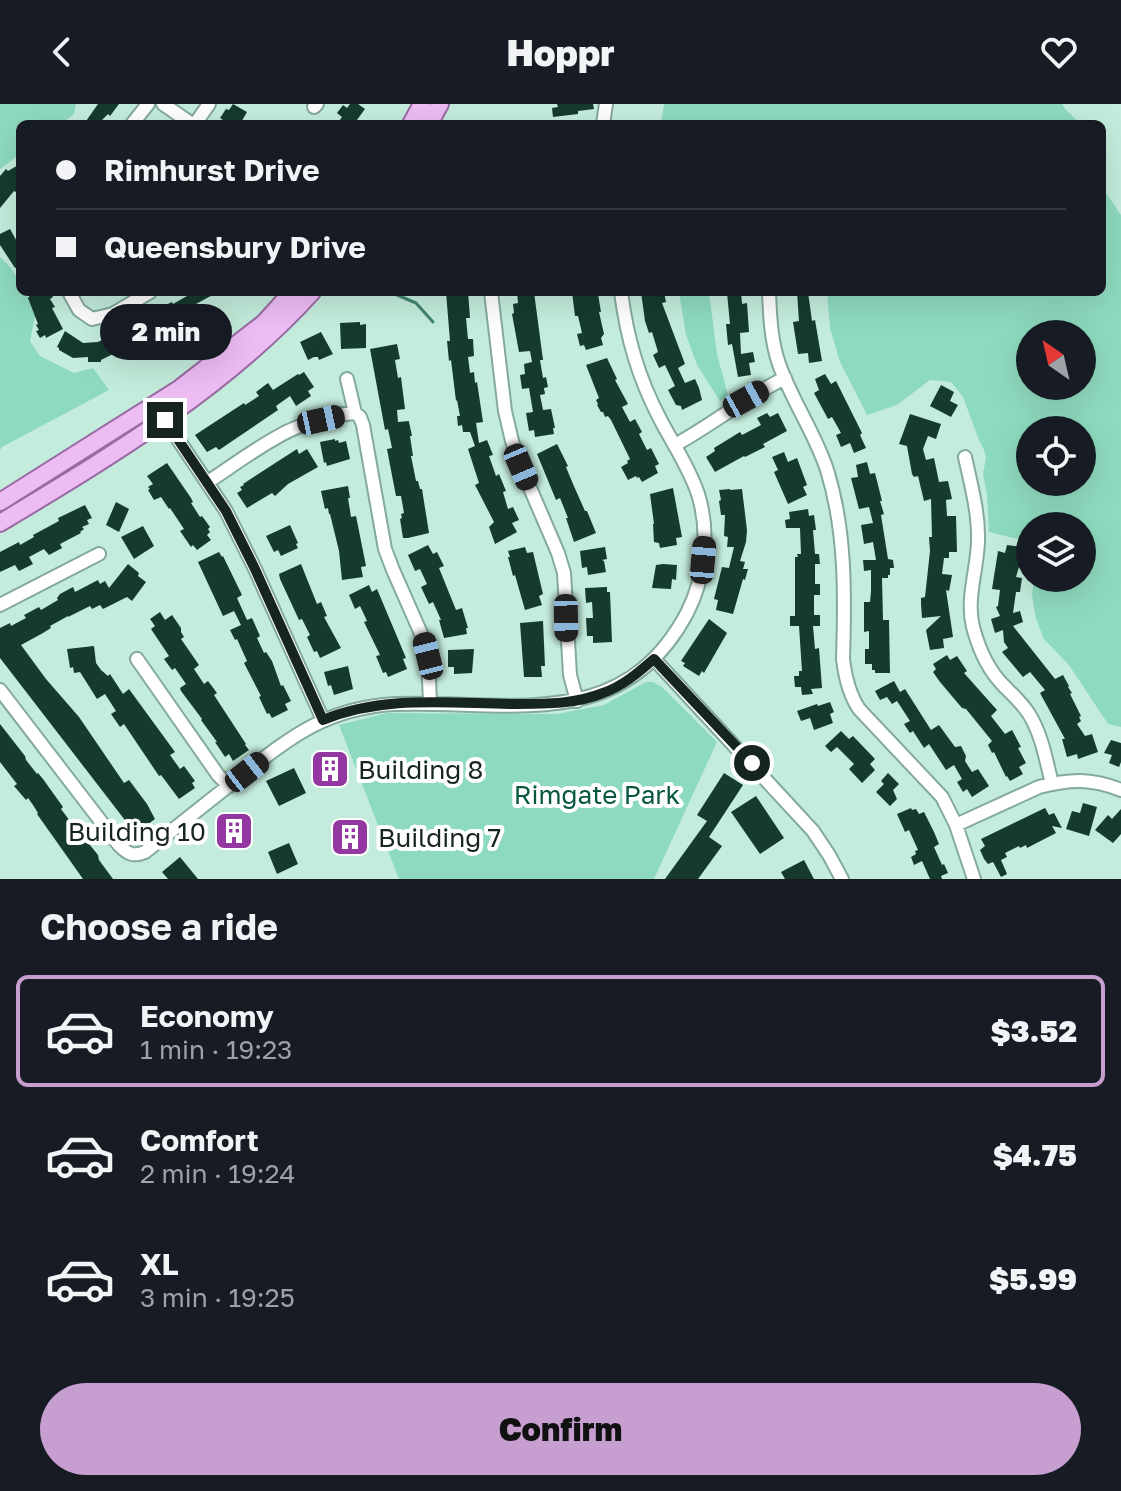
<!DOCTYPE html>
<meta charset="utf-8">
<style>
:root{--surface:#171b24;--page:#242831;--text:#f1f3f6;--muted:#9ea1a6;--line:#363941;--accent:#c79ed0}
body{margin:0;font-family:"Golos Text",sans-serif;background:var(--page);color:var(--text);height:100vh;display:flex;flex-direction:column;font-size:30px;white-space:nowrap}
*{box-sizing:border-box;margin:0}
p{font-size:26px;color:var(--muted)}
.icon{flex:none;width:44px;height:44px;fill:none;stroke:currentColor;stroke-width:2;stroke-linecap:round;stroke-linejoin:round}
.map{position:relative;height:775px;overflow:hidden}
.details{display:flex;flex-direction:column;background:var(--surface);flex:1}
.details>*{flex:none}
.top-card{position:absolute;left:16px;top:16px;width:1090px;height:176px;border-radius:12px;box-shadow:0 8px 32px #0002;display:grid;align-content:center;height:176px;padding:0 40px;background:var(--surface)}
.needle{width:52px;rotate:326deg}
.controls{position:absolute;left:1016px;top:216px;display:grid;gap:16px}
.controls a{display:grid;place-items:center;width:80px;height:80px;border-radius:50%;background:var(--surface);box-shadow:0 8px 32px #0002;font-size:40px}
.end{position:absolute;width:36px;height:36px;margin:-18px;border:10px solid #16251f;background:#fff;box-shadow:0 0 0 4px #fff}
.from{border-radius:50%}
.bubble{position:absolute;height:56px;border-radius:28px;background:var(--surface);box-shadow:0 8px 32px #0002;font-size:26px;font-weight:800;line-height:56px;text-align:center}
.car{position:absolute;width:24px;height:48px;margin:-24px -12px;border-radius:10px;box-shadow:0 0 6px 2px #0007;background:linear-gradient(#222 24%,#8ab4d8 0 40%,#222 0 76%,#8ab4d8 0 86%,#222 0)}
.top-card b{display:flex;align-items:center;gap:28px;height:76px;font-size:30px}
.top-card b+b{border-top:2px solid var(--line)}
.top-card i{width:20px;height:20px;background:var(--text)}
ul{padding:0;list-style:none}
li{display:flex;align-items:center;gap:24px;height:112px;margin:0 16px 12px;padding:0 24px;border:4px solid transparent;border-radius:12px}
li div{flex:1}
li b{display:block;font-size:30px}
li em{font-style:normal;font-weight:800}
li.active{border-color:var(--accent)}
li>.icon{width:72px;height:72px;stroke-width:1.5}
h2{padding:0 40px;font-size:36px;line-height:96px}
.cta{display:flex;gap:16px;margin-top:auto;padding:16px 40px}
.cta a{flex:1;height:92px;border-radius:48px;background:var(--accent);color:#111;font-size:32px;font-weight:800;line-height:92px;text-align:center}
header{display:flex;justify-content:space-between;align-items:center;height:104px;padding:0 40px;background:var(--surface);font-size:36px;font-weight:800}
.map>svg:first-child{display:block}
.green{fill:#8edabf;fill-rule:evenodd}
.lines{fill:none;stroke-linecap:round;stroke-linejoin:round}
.stream{stroke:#428770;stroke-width:3}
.building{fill:#163a2e}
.minor-casing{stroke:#84aa9b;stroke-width:16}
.major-casing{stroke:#996ba4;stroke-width:20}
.minor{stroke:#fff;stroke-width:12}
.major{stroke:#ecbcf3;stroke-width:16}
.route{stroke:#16251f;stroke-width:10}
.labels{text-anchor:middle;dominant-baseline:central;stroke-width:8;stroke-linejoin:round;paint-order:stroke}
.poi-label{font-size:26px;fill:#16251f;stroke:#fff;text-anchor:start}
.park-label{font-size:26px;fill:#085742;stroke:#fff}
</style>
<header><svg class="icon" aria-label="back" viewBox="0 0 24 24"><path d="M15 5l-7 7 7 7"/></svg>Hoppr<svg class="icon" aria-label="heart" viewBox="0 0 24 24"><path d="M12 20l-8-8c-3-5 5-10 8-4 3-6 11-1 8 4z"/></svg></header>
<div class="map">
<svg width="1121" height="775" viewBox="0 0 1121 775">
<rect width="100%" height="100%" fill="#c4ecdc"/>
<path class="green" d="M0 0H76L74 10 61 20H20V50L0 65Z
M664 0H1062L1066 6 1081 20H661Z
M1102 83 1121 111V623L1108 620 1069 561 1044 535 1036 515 1032 491 1034 474H1082V422H1030V438L989 428 987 391 983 370 986 353 984 346 979 336 963 293 951 278 930 276 897 301 867 311 840 258 830 224 827 188H1102ZM1030 230H1082V282H1030ZM1082 326V378H1030V326Z
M0 153C11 164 20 172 20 188L27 190 35 212 30 237 40 252 74 269 93 264 109 286 2 343 0 346Z
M679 188H709L717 250 728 291 720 297 697 261 686 231Z
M646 578H653L662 583 717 638 654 775H399L339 621 387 609 557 610 604 601Z"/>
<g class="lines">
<path class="stream" d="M390 188 416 199 433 218"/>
</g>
<path class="building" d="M98 0H119L110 12 108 10 98 20H84Z
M233 0 247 8 240 20H229L220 14 226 5 229 6Z
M350 0H358L365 5 354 20H337L342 13 337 9 343 1 347 4Z
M557 0H593L594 5 578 7V10L553 13 552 4 558 3Z
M20 60V83L16 88 14 87 0 104V72L6 65 8 67Z
M10 125 20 143V161L15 164 0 141V130Z
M33 188H50L53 193 50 195 55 203 52 204 63 225 46 234 45 231 40 234 36 227 39 226 36 221 38 220 28 194Z
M194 188H218L196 200 198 204 128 239 129 242 101 256V258H88V253L73 254 59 246V244L57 243 65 227 83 239 98 238 132 221 130 219 139 215 138 212 146 208 147 210 172 198 173 200Z
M446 188H468L470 214H466L468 235H473L474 252 468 253 470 269 474 268 475 279 477 278 483 318 476 319 479 339 487 336 493 351 489 352 496 372 499 370 506 387 503 388 508 405 513 403 519 416 512 419 517 428 495 440 489 423 494 418 475 381 479 379 468 345 475 342 470 328H463L462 321 458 322 457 312H460L457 296 456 297 451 256 449 257 447 237H450Z
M517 188H534L543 256H540L543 274 546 273 548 283 544 284 545 290 540 291 543 306 551 305 555 324H553L554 330 535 333 534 326 529 327 526 309 533 308 529 284 522 285 520 271 525 270 524 260 532 258 530 247 519 248 512 210 514 209 513 200 518 199Z
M572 188 598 190 601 208H599L604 230 601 234 603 241 586 246 584 241 580 242 577 230 582 229 578 212H575Z
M641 188H664L666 198 662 199 685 260 678 264 685 279 695 275 699 284 702 296 682 306 681 302 676 301 668 286 675 282 665 261 659 264 653 251 658 248 652 228 649 229 645 217Z
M741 188 742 200 747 199 749 228 740 229 741 250 753 248 755 258 749 259 751 271 738 273 732 240 728 241 726 220H730L727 189Z
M797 188H808L812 217 815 216 822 257 809 259 808 249 798 250 793 218 799 217Z
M360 218V221L366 220V244L341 245 340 219Z
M321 228 333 250 319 256 318 253H314L308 256 300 238Z
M397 240 400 255 395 256 398 274 401 273 405 305 397 306 398 318 409 317V318L412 332H410L413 352H411L416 377H418L420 385H422L429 429 408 434H403L400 415 402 414 401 410 404 409 401 392H396L390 361 387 345 392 344 388 325 385 326 370 245Z
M607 254 617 275 615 276 628 300 622 303 630 318 635 315 642 328 639 330 647 346 651 344 659 360 655 362 658 369 642 378 639 373 637 374 636 372 628 376 621 363 628 359 627 357 630 355 611 316 608 312 605 313 603 308H601L597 301 598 300 596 296 599 294 586 261Z
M304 268 314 283 308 287 311 292 296 302 290 292 276 302 278 306 219 346 216 343 207 348 195 331 244 299 245 301 259 292 256 288 268 279 273 286 298 270 299 271Z
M825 270 831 280 836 277 862 329 860 331 866 344 854 349 850 339 841 343 836 331 841 329 832 313 828 315 814 289 819 286 815 275Z
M941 281 954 288 950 297 958 301 951 313 930 302Z
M767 309 770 313 778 309 787 327 763 340 765 343 745 353 744 352 715 368 706 353 715 347 714 344 740 328 742 331 761 321 757 314Z
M910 310 941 320 936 335 928 332 923 345 926 356 934 354 939 378 948 377 952 395 946 396 947 412H956L957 448H949V454H944L942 470 952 471 950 482 949 487 946 486 953 533 943 535 944 544 930 546 926 526 941 512 922 514 921 500V494L925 493 930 447 929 433H932L931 395 924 397 918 372 914 373 912 370 907 342 899 340Z
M335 335V337L338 336 339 339 346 337 350 355 327 362 326 358 324 359 320 338Z
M557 340 568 362 566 363 573 380 585 407H587L596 429 574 438 566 414H568L560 394 556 396 537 350Z
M297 345 299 350 307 345 318 363 288 380 275 392 272 389 247 404 237 389 242 386 240 383 244 381 243 380Z
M784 348 788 358 797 354 807 381 803 383 807 391 788 400 774 368 778 366 772 353Z
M867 358 870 370 875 369 882 397H880L884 410 881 411 888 455 893 456 894 464H890V471H888V474H882L883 516H889L890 569H875V566H872V560H865V545H869V527L864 528V498H870L871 487V466L864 467 863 456H876L873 438 864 440 861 421 873 419 869 403 859 405 851 374 858 373 856 361Z
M167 359 191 394 193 398 191 399 200 413 202 412 210 423 208 425 210 428 207 431 211 436 197 446 193 441 191 443 180 427 184 425 170 404 169 405 161 393 154 396 148 386 150 385 148 383 153 380 147 372Z
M348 382 350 394H348L351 413 356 412 366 462 361 463 363 473 342 476 339 447 330 410H329L328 404 325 405 321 387Z
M673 384 682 433 676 434 677 441 660 444 659 439 654 438 653 420H654L650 390Z
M730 385V386L742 385 747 426 746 438 740 457 745 458 743 465H748L745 476 743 475 733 510 716 506 718 496 714 495 722 463 729 464 734 443H727L728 433 724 432 725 411H721L719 397 721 396 719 386Z
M116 398 129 405 119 428 106 421Z
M85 401 92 414 87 416 89 420 82 423 84 425 80 428 81 429 60 440 62 444 49 451 44 445 29 453 33 460 19 467 15 461 0 468V448L19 438 20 441 34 433 33 431 59 417 58 414Z
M808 405 809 412 814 411 816 426H813L815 450H819L820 460H815V480H820V491H814V511H820V522H813L815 545 819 544 822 584 811 585 813 590 802 591 801 583H795L794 572H799V567H802L799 522H790V512H795V453H798L797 450H801L800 424H786L785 416 790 415 789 408Z
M290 421 298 439 296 440 298 444 281 452 278 446 274 448 266 432Z
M143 422 154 442 134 455 121 433Z
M428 441 433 450 437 448 444 462 439 464 456 506 462 504 468 524H466L467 530 444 534 439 516H441L433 498 429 500 421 483 427 480 420 465 415 467 408 451Z
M1007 441 1021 443 1020 449H1023L1016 473 1022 474 1020 488H1016L1013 509 1020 507 1023 518 1013 522 1055 575 1063 571 1069 582 1068 583 1072 589 1070 590 1081 612 1079 613 1081 617 1077 620 1085 632 1092 630 1098 648 1078 655 1077 650 1067 653 1062 635H1065L1040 589 1045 586 1030 568 1023 573 1002 548 1008 544 1004 538 1003 526 995 529 991 515 1000 512 996 503 998 502 1000 486 992 485 998 447 1005 449Z
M525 443 527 449 533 448 543 490 539 492 542 501 525 506 515 471 513 472 508 453H510L508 447Z
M605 443 607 455 602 456 604 457 606 468 588 471 587 463 582 464 580 447Z
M219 448 222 453 223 452 242 491 237 494 247 516 252 514 260 532 257 534 264 549 266 548 272 557 281 582 283 581 291 597 285 600 288 606 272 614 269 609 267 610 259 593 261 592 244 559 247 557 237 535 235 536 230 526 241 521 234 507 223 512 198 458Z
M128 460 139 469 138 472 146 478 132 497 127 493 103 505 100 501 92 505 90 502 68 513V512L50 522 51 524 43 529 21 541 46 575 79 613 124 679 129 676 147 700 155 715 140 726 136 721 131 724 0 554V524L10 519 11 522 26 514 24 511 39 503 41 506 58 496 57 494 60 490 73 483 75 488 98 476 100 480 105 477 109 484Z
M301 460 317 500 321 498 327 512 324 513 341 544 320 554 317 547 314 548 307 533 310 531 302 515 299 516 280 475 279 470Z
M663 460 677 461 676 476 672 475 671 485 652 484 656 461Z
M369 481 372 488 377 485 406 554 403 555 407 565 388 573 386 568 383 569 376 552 380 551 364 518 367 517 360 502 355 505 349 491Z
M607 483V488H610L612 538 593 539V532H587L586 514H593L592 498 586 499 585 484Z
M160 508 165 516 172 511 181 524V528L184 533 181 535 199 561 194 565 204 580 208 577 217 589 214 591 246 640 245 641 249 646 233 657 229 650 225 653 215 638H217L201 616 202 615 181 587 180 584 186 580 175 564 172 566 164 555 169 552 151 525 155 522 150 515Z
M709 515 727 529 704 569 702 567 699 572 683 562 685 559 681 557Z
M543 517 545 562H541L542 573H524L520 519Z
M94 542 96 559 101 566 108 572 110 570 123 590 129 585 175 648 170 651 180 665 184 662 195 677 192 679 195 684 179 695 161 671 159 672 124 620 120 623 111 610 116 607 105 590 97 595 80 568 74 569 73 563 70 564 67 545Z
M474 545 472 569 454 570V563H448V546Z
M947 551 950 556 957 552 967 567 964 569 997 606 991 612 1005 630 1012 626 1021 643 1018 644 1026 659 1019 663 1023 670 1010 677 1007 672 1006 673 994 648 992 649 988 641 992 637 966 605 962 604 940 578 933 568 936 565 933 560Z
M348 562 353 585 334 591 331 581 328 582 324 568Z
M894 577 900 588 905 585 931 626 939 621 955 643 961 642 966 652 965 657 972 668 978 665 989 682 972 693 967 685 963 688 957 678 962 675 954 661 946 666 929 640 924 644 913 627 910 629 904 620 910 617 897 597 892 600 887 593 880 596 875 587Z
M830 598 834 608 830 610 833 619 814 626 810 614 801 617 797 607 817 600 818 602Z
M0 620 25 652 26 656 37 670 38 669 43 675 63 703 61 705 70 717 72 716 76 720 88 735 86 736 98 751 99 756 113 775H83L37 710 38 709 33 701 28 694 26 696 14 682 17 680 0 658Z
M841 627 849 635 853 632 875 655 870 660 875 666 862 679 849 665 854 660 837 643 831 648 825 642Z
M1111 636 1121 639V658L1119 663 1109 659 1112 651 1104 649Z
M340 647 348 674 320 683 312 656Z
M294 664 306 689 279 702 266 677Z
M724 669 743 681 709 733 722 742 698 775H665L707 717 697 711Z
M888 669 899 680 893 686 897 695 890 702 876 688 884 680 881 677Z
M756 692 784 734 760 750 731 708Z
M1083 699 1097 703 1089 732 1066 725 1072 707 1080 709Z
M911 704 912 706 916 705 919 710 924 708 934 728 939 740 934 743 942 761 944 760 948 769 941 772 942 775H930L922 757 914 761 911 753 916 750 915 747 918 746 909 726 905 728 897 710Z
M1045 704 1049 711 1054 709 1062 724 1052 722 1056 729 1027 744 1026 741 1020 744 1019 742 1005 749 1007 753 1001 756 1007 770 1001 773 993 758 988 760 984 755 980 746 985 742 981 735Z
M1121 705V730L1113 739 1095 726 1108 711 1112 715Z
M236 710 251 729 232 744 217 725Z
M360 716 368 742 340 751 332 724Z
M289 739 298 760 277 770 268 748Z
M180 753 198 775H168L162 768Z
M804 756 814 775H785L781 768Z"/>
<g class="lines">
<g class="minor-casing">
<path id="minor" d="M163 0 192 20
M314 3 317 0
M132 20 148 0
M195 20 209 0
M603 20 606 0
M69 188 79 206 92 215 113 210 150 188
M491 188 505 307 512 337 521 363 558 449 564 469 570 571 577 597
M769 188C770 213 771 237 779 260 792 297 815 329 827 366 846 427 845 492 843 555 845 572 849 590 859 605L942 693 956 721 974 775
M347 275 355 309 360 313 363 321 385 445 393 466 423 534 428 552 430 599
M165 316 226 407 255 465 323 616
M675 341C713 320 746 293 785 274
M965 353C971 381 979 409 978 438 977 466 966 496 973 523 979 546 988 566 1004 582 1013 591 1022 599 1029 610 1042 631 1046 656 1052 680
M208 378C255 347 296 312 355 309
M0 501 99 450
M137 555 218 671 229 682
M654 555 813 727 829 751 842 775
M0 586 119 741C128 750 133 753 145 748 174 725 203 702 232 679 287 636 323 604 395 600 509 596 622 631 687 509 705 474 710 428 698 390 689 363 673 340 660 315 638 273 627 234 621 188
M956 721 1039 683C1070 675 1091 674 1121 686"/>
</g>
<g class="major-casing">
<path id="major" d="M411 20 422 0
M429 20 440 0
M0 398 179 285 264 219 292 188
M0 419C111 352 224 285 312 188"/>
</g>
<use href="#minor" class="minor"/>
<use href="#major" class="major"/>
</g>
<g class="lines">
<path class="route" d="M165 316 226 407 255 465 323 616C385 590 454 600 518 600 547 600 576 600 603 589 623 582 639 568 654 555L752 659"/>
</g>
<defs>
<g id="building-square" transform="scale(2)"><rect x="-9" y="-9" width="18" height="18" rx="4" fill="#9337a1" stroke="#fff"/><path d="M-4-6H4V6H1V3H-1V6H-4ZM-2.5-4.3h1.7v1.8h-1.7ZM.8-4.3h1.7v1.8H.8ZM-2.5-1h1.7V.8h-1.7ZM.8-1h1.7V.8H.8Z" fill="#fff"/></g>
</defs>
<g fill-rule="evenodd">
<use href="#building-square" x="330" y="665"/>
<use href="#building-square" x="234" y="727"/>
<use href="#building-square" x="350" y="733"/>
</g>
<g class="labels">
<g class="poi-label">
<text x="358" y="665">Building 8</text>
<text x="206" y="727" text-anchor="end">Building 10</text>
<text x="378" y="733">Building 7</text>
</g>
<g class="park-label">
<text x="597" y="690">Rimgate Park</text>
</g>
</g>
</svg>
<div class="controls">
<a><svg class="needle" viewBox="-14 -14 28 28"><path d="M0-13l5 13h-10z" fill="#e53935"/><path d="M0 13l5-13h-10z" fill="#9ea1a6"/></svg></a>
<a><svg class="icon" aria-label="locate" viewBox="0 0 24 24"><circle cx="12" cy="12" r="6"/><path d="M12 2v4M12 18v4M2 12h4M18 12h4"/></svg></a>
<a><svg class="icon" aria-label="layers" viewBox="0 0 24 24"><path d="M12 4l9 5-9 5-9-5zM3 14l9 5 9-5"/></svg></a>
</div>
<i class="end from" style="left:752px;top:659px"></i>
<i class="end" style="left:165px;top:316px"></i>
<div class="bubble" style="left:100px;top:200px;width:132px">2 min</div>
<i class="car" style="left:746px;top:295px;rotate:61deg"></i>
<i class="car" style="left:321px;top:316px;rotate:78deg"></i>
<i class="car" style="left:521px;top:363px;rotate:157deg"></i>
<i class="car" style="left:703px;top:456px;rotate:5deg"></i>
<i class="car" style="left:566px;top:514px;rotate:179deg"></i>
<i class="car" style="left:428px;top:552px;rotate:346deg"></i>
<i class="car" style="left:247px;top:668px;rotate:52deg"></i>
<div class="top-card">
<b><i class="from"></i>Rimhurst Drive</b>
<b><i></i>Queensbury Drive</b>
</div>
</div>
<section class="details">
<h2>Choose a ride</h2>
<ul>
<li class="active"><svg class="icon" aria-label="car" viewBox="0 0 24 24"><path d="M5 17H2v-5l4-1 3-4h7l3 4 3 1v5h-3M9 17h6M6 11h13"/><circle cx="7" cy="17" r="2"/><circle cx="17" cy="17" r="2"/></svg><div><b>Economy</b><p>1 min · 19:23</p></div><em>$3.52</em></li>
<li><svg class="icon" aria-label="car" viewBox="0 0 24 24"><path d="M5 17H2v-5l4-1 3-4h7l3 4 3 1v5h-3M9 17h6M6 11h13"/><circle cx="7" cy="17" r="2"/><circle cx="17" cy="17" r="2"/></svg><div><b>Comfort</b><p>2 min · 19:24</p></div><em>$4.75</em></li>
<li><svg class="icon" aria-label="car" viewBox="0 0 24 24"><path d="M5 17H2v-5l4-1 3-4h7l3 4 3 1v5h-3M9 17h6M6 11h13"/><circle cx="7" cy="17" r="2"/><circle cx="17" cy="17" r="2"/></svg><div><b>XL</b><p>3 min · 19:25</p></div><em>$5.99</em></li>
</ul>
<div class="cta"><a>Confirm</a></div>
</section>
